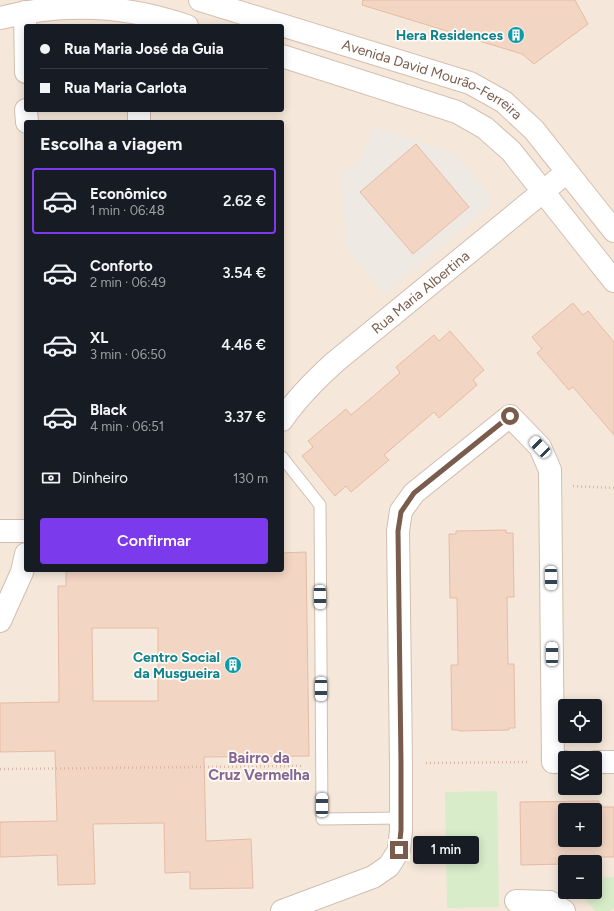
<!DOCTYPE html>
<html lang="pt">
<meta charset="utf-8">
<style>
:root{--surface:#171b24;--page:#20242c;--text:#f1f3f6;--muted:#9ea1a6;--line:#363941;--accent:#7c3aed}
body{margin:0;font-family:Figtree,sans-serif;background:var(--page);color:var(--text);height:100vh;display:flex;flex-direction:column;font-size:15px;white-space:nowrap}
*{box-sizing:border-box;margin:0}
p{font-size:13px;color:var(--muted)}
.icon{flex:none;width:22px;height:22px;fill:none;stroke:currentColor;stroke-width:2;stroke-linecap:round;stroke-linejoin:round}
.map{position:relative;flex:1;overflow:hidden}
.details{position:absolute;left:24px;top:120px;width:260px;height:452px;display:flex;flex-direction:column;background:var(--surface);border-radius:4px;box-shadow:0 2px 10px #0003}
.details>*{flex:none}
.hud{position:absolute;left:24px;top:24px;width:260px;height:88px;border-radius:4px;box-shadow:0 2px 10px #0003;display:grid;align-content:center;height:88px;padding:0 16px;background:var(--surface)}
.controls{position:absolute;left:558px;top:699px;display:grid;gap:8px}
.controls a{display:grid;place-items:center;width:44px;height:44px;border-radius:4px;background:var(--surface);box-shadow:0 2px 10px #0003;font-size:20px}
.end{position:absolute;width:18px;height:18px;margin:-9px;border:5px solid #7a5c4d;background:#fff;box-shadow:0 0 0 2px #fff}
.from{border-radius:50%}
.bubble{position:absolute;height:28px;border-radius:4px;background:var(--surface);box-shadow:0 2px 10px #0003;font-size:13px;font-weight:600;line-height:28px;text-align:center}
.car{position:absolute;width:12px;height:24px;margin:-12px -6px;border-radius:5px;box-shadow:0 0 3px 1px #0007;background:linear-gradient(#fff 24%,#345 0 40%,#fff 0 76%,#345 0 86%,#fff 0)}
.hud b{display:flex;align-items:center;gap:14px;height:38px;font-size:15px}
.hud b+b{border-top:1px solid var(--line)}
.hud i{width:10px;height:10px;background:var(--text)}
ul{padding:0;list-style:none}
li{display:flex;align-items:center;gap:12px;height:66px;margin:0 8px 6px;padding:0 8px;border:2px solid transparent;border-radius:4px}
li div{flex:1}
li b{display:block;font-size:15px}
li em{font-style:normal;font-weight:600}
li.active{border-color:var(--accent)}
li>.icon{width:36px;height:36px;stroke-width:1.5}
h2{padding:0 16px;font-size:18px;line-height:48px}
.pay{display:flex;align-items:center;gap:10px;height:44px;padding:0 16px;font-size:15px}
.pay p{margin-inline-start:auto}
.primary-button{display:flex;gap:8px;margin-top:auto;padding:8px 16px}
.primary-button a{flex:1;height:46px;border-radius:4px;background:var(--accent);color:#fff;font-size:16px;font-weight:600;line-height:46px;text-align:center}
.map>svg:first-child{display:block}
.residential{fill:#f5e8da;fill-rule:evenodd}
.industrial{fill:#efe9e4}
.green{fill:#d8ecc9}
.building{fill:#f3d5c3;stroke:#e6bba3;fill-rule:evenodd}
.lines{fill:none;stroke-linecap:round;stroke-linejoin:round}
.lane-casing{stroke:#d1beb0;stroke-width:13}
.street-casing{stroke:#d1beb0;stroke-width:24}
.secondary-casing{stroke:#d6c0b0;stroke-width:24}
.path{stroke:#d9b8a5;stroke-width:2.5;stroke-dasharray:1 3;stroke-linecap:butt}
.lane{stroke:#fff;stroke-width:11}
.street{stroke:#fff;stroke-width:22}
.secondary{stroke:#fff;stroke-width:22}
.route{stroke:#7a5c4d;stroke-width:5}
.labels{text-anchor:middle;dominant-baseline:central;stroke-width:3.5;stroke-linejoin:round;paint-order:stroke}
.culture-label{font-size:14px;font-weight:bold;fill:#0d838f;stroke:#fffaf3;text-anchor:end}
.street-label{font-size:14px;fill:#7a5c4d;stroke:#fffaf3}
.neighbourhood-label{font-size:15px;font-weight:bold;fill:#846695;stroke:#fffaf3}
</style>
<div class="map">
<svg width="614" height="911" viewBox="0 0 614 911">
<rect width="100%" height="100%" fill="#fdf6ec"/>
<path class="residential" d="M0 0H614V911H0ZM26 26H282V110H26ZM26 122H282V570H26ZM565 706H595V736H565ZM565 758H595V788H565ZM565 810H595V840H565ZM565 862H595V892H565Z"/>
<path class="industrial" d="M372 126 452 153 459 157 490 194V206L384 294 346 248 341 171 361 160Z"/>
<path class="green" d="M497 791 499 907 447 908 445 792Z
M614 877V908L609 911H595L579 892H595V878Z"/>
<path class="building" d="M363 0H575L588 24 534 64 522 54 362 5Z
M416 144 469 207 413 254 360 192Z
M573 303 583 315 588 311 614 342V435L573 387 569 390 537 353 542 349 532 337Z
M450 331 484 370 473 380 477 385 439 418 434 412 384 455 389 460 351 492 346 486 335 496 302 456 313 447 308 441 346 409 351 415 376 394 400 373 396 367 434 335 439 341Z
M506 530V533H513L514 597H507L508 664H514L515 728H509V730L459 731V730H452L451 665H458L457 598H450L449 534H456V531Z
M306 552 309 756 204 757 206 841 251 839 253 888 190 889V872L165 873 164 823 93 824 95 884 58 885 57 855 0 857V822L57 821 55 751 0 752V703L59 702 58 586H66V570H282V553ZM92 628H158V701H93Z
M599 801V807H614V857H583V862H565V864L521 865 520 802ZM565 810H595V840H565Z"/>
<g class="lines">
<g class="lane-casing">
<path id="lane" d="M282 457 320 505 322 819 401 818"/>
</g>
<g class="street-casing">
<g id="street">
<path d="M25 12 26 72"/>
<path d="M26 110 27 122"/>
<path d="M139 110V122"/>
<path id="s1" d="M282 420C297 398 315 380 335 362L567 172"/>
<path d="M0 531H26"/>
<path d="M0 621 22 572 26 554"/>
<path d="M595 762H614"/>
<path d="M516 901 550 902 564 911"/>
<path d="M282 911 373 877 389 866 399 850 401 830V763L398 531 401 511 414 493 510 416 540 447 550 470 553 762H565"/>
</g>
</g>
<g class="secondary-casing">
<g id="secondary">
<path id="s2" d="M200 0 470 83 504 102 534 130 614 231"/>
<path d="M0 18C63 2 126 5 187 26"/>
<path d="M282 56 457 112 485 128 511 151 614 281"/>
</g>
</g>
<path class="path" d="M573 486 614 488
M426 763 529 762
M0 769 303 766"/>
<use href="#lane" class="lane"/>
<use href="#street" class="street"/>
<use href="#secondary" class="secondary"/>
</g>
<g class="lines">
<path class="route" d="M399 850 401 830V763L398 531 401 512 414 493 510 416"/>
</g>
<defs>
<g id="building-disc" transform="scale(0.9)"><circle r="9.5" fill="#0f9aa8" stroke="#fffaf3"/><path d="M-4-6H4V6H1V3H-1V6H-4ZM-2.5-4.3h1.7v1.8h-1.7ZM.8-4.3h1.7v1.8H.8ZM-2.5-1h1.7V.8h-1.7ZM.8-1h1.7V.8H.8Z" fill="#fff"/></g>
</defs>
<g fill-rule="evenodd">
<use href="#building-disc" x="516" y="35"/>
<use href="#building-disc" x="233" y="665"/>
</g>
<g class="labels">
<g class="culture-label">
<text x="503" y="35">Hera Residences</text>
<text x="220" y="657">Centro Social<tspan x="220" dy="16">da Musgueira</tspan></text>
</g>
<g class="street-label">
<text stroke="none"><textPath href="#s2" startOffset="246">Avenida David Mourão-Ferreira</textPath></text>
<text stroke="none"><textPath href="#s1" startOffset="189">Rua Maria Albertina</textPath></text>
</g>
<g class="neighbourhood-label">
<text x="259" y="758">Bairro da<tspan x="259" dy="17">Cruz Vermelha</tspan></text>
</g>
</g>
</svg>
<div class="controls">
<a><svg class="icon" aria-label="locate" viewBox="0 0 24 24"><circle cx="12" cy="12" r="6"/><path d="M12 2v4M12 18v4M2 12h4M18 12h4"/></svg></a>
<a><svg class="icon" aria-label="layers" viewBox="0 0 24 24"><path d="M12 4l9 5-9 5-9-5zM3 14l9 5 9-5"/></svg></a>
<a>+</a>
<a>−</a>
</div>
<i class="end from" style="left:510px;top:416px"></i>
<i class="end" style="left:399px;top:850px"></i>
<div class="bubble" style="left:413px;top:836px;width:66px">1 min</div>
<i class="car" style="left:540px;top:447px;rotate:316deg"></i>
<i class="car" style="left:551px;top:578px;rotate:179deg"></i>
<i class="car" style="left:320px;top:597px;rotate:179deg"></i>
<i class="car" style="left:552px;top:654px;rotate:0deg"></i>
<i class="car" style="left:321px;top:689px;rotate:180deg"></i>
<i class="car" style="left:322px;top:805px;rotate:0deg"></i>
<div class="hud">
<b><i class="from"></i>Rua Maria José da Guia</b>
<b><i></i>Rua Maria Carlota</b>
</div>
<section class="details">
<h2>Escolha a viagem</h2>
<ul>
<li class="active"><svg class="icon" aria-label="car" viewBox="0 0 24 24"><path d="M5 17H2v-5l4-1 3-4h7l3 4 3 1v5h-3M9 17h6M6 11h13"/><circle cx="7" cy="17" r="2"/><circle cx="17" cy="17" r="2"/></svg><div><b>Econômico</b><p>1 min · 06:48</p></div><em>2.62 €</em></li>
<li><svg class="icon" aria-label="car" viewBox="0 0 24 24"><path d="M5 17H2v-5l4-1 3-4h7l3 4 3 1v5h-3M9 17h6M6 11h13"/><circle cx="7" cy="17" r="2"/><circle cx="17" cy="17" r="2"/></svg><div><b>Conforto</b><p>2 min · 06:49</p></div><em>3.54 €</em></li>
<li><svg class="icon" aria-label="car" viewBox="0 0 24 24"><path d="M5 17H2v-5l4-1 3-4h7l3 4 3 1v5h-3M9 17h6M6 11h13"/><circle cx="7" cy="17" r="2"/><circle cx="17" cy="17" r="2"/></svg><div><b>XL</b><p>3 min · 06:50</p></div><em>4.46 €</em></li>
<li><svg class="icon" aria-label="car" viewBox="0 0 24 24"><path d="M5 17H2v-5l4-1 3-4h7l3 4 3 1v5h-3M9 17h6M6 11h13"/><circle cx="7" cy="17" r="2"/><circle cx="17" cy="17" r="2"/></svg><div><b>Black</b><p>4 min · 06:51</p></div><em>3.37 €</em></li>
</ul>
<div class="pay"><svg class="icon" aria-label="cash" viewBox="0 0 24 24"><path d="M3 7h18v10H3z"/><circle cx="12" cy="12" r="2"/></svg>Dinheiro<p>130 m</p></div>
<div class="primary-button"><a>Confirmar</a></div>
</section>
</div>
